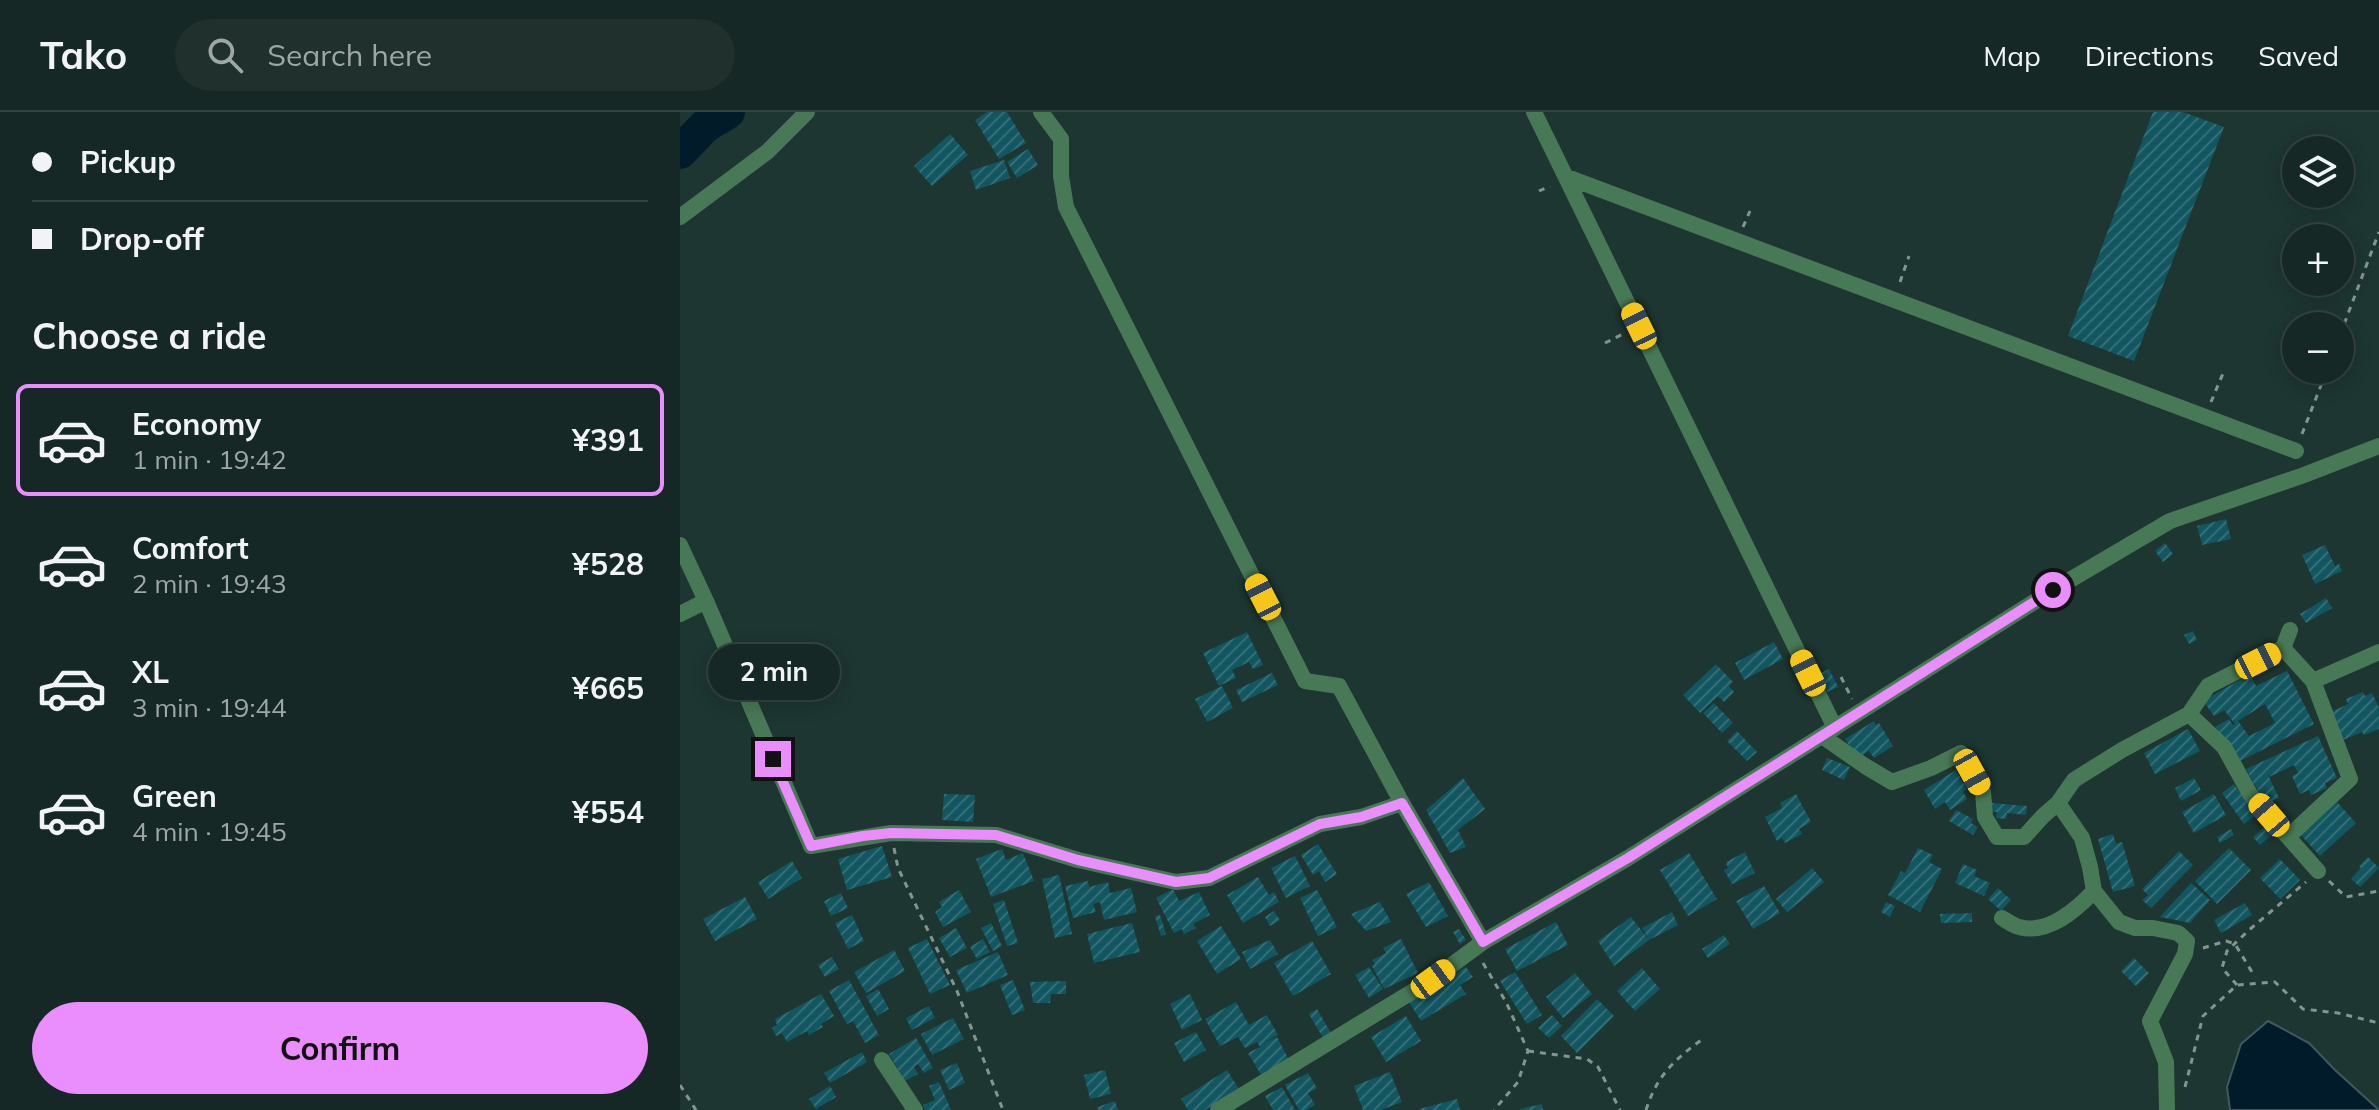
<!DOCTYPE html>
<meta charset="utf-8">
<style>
:root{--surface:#162825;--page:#1f302d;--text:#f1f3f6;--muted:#9ea6a7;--line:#354442;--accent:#ea8dfd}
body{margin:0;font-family:Mulish,sans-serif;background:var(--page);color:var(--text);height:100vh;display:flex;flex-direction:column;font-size:30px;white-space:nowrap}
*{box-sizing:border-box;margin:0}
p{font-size:26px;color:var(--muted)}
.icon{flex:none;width:44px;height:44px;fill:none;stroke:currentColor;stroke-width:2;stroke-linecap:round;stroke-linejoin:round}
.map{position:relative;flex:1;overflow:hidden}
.drawer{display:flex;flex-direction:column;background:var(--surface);width:680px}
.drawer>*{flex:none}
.guide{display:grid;align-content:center;height:176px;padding:0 32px;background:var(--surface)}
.controls{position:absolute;left:1602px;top:24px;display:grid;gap:16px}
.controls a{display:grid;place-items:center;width:72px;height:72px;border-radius:50%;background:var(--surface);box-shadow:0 4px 20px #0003,0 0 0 2px var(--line);font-size:40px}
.end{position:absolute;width:36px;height:36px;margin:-18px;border:10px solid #ea8dfd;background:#111;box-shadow:0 0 0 4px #111}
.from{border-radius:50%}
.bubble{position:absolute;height:56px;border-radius:28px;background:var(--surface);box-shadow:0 4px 20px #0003,0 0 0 2px var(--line);font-size:26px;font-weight:700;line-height:56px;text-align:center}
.car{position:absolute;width:24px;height:48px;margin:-24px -12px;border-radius:10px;box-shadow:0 0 6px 2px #0007;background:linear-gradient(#f5c518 24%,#345 0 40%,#f5c518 0 76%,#345 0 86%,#f5c518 0)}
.guide b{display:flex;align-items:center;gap:28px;height:76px;font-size:30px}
.guide b+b{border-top:2px solid var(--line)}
.guide i{width:20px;height:20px;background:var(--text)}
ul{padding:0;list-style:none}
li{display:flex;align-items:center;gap:24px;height:112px;margin:0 16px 12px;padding:0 16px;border:4px solid transparent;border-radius:12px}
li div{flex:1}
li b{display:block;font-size:30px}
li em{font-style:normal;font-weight:700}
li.active{border-color:var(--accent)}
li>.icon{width:72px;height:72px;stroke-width:1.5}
h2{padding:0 32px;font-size:36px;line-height:96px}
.primary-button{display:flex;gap:16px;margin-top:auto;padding:16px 32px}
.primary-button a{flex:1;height:92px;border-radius:48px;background:var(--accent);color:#111;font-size:32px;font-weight:700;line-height:92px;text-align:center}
header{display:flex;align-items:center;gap:48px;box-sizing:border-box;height:112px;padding:0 40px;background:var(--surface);border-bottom:2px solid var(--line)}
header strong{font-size:38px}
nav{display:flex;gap:44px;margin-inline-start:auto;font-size:28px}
.search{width:560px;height:72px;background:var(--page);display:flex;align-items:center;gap:20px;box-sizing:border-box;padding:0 28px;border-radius:44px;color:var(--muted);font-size:30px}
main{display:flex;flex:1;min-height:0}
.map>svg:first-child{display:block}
.water{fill:#011b2a;stroke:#415861;stroke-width:2}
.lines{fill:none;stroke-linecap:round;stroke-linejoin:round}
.river{stroke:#011b2a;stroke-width:34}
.building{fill:url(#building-hatch);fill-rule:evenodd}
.path{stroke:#829691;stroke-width:3;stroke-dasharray:6 6;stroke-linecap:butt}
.minor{stroke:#487956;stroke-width:16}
.route{stroke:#ea8dfd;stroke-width:10}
</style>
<header>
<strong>Tako</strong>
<div class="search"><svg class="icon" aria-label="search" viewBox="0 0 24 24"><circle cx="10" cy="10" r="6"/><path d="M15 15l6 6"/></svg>Search here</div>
<nav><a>Map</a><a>Directions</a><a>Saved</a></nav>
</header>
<main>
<section class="drawer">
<div class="guide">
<b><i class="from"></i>Pickup</b>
<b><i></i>Drop-off</b>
</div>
<h2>Choose a ride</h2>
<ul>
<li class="active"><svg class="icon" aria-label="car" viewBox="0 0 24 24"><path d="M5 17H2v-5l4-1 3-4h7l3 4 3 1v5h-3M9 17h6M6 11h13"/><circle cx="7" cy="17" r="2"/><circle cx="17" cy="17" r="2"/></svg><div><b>Economy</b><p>1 min · 19:42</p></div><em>¥391</em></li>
<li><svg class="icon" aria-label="car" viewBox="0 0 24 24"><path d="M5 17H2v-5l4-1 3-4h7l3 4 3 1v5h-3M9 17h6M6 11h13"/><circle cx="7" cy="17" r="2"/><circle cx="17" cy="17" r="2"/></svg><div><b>Comfort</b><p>2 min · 19:43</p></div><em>¥528</em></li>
<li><svg class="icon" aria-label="car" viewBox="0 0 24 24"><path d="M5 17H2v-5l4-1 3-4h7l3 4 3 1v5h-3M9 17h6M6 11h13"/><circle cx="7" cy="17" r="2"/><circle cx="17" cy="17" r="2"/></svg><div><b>XL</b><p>3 min · 19:44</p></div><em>¥665</em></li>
<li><svg class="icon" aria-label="car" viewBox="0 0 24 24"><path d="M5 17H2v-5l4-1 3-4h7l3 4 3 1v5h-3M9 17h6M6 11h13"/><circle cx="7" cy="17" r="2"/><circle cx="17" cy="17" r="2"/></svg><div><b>Green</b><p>4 min · 19:45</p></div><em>¥554</em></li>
</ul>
<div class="primary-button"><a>Confirm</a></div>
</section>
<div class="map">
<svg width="1699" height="998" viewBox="0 0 1699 998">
<defs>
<pattern id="building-hatch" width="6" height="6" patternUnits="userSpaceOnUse" patternTransform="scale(2)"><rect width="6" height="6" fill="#115660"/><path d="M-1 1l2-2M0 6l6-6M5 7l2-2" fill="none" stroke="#336e76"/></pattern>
</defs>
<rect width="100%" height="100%" fill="#1d3631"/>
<path class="water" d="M1588 909 1629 931 1655 958 1699 998H1550L1547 975 1561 932Z"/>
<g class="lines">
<path class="river" d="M0 40 25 14 48 0"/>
</g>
<path class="building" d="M307 0H327L346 31 319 47 295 8Z
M1473 0H1503L1544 15 1454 249 1388 224Z
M270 22 288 43 252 74 234 54Z
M348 37 358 53 337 66 327 50Z
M324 48 330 66 296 78 290 59Z
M1546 407 1551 427 1522 433 1517 414Z
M1485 431 1493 442 1483 450 1475 439Z
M1645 433 1655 454 1659 452 1662 459 1635 472 1622 443Z
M1646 486 1652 496 1626 511 1620 502Z
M1513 519 1517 528 1509 532 1504 523Z
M567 520 583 553 573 557 569 550 552 558 556 566 539 574 523 541Z
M1094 530 1103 547 1064 568 1055 551Z
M1036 552 1053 570 1049 574 1054 580 1044 590 1038 584 1020 601 1003 583Z
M1149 557 1158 575 1147 580 1139 562Z
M1607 559 1634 612 1560 649 1535 615 1549 607 1553 613 1555 612 1544 598 1534 604 1523 589 1570 562 1576 574ZM1585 592 1595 611 1569 624 1558 609Z
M592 561 598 573 562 590 556 578Z
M542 574 553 596 527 610 515 587Z
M1683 580 1685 584 1692 581 1699 596V617L1684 623 1682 620 1663 628 1651 600 1668 592 1666 587Z
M1034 591 1053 611 1042 621 1023 601Z
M1194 609 1196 613 1199 611 1213 634 1194 646 1189 639 1177 646 1165 627Z
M1508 617 1520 639 1475 662 1464 641Z
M1057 619 1077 640 1067 649 1047 629Z
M1638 624 1657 666 1645 671 1647 676 1631 683 1629 678 1620 682 1612 664 1618 661 1614 653 1589 665 1599 686 1587 691 1574 672 1566 657Z
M1147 646 1170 655 1164 668 1142 658Z
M1276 658 1287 677 1283 680 1287 687 1270 698 1265 690 1255 697 1244 678Z
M783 666 805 697 778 718 786 735 770 741 746 698Z
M1514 666 1521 678 1501 689 1495 676Z
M1554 672 1576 703 1564 712 1542 681Z
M264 682 295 683 293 710 262 708Z
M1116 682 1131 710 1119 717 1122 722 1105 731 1102 726 1097 729 1085 705 1102 696 1100 691Z
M1534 682 1546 703 1514 721 1502 700Z
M1657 690 1676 711 1640 744 1621 723Z
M1312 691 1347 694 1346 703 1327 701 1326 707 1316 706 1317 700H1311Z
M1276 698 1293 707 1291 711 1298 715 1293 723 1269 709Z
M1587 713 1594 721 1580 733 1573 725Z
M1551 717 1554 723 1540 731 1537 725Z
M1433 722 1436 732 1442 730 1455 774 1433 780 1418 727Z
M638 732 657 762 645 770 639 759 633 763 621 743Z
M202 734 212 765 167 778 158 747Z
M1238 736 1253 743 1249 750 1262 757 1240 800 1208 783 1221 759 1225 761Z
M1549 736 1571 758 1537 792 1515 769Z
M322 737 326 748 343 741 354 769 311 785 296 747Z
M1499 739 1513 753 1471 796 1462 788 1468 783 1462 777Z
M1065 740 1075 761 1052 772 1044 758 1048 756 1046 750Z
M1009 741 1037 787 1008 804 980 758Z
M615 744 630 774 606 786 591 756Z
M1688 745 1699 756 1680 775 1671 767 1681 756 1679 754Z
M1600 747 1620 768 1600 787 1580 766Z
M112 749 122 766 88 787 78 770Z
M1283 752 1297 758 1294 764 1310 771 1304 784 1275 771Z
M1132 756 1144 770 1107 800 1096 787Z
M379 763 392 822 375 826 362 767Z
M578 765 589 783 594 780 599 790 563 811 547 783Z
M408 769 409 775 428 770 430 781 451 776 457 800 424 808 420 790 413 792 416 800 393 806 385 774Z
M749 770 768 804 746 815 726 782Z
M1511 771 1530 788 1510 811 1480 805Z
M1084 774 1100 801 1073 817 1056 789Z
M1318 776 1331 788 1321 799 1308 787Z
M493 777 499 789 519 780 530 803 513 812 516 816 504 822 502 817 494 821 476 786Z
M279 778 291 800 263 815 255 800 262 795 259 790Z
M637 778 657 815 638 824 620 786Z
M161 781 168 796 151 804 144 789Z
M65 785 77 807 35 829 23 807Z
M324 788 338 831 327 834 313 792Z
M700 790 711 810 686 819 671 802Z
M1206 790 1215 794 1210 805 1201 800Z
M1565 791 1572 803 1541 821 1534 808Z
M594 799 600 808 590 814 585 805Z
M992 800 998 813 969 828 934 854 918 829 951 805 969 828 962 816Z
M1292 801V810L1261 811 1260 802Z
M172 803 184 829 168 837 155 811Z
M480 803 486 822 481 824 475 804Z
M876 810 888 833 837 859 825 837Z
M311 811 322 834 313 839 301 816Z
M452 811 460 840 414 851 407 822Z
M541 814 561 847 537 862 517 829Z
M276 816 287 836 270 845 259 826Z
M779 817 786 828 780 832 773 820Z
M1044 823 1050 832 1028 846 1022 837Z
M247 827 270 873 250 882 228 836Z
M303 827 310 840 297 847 290 835Z
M721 827 738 861 704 877 692 854 695 852 692 848 706 841 703 836Z
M590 828 598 842 570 857 562 840Z
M632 829 651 862 613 884 594 851Z
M214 838 225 859 186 881 174 860Z
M318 840 328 863 287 881 276 858Z
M152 845 159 857 145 865 138 853Z
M1454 846 1469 861 1456 874 1441 859Z
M689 855 703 877 689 886 675 863Z
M786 855 793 865 780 873 786 882 741 909 729 890Z
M962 856 980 877 955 899 937 879Z
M835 860 862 903 847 912 820 869Z
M895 861 912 882 883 906 866 885Z
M169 868 199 923 185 931 173 909 167 912 149 879Z
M333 868 345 898 332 903 320 873Z
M386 869V882H371L370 891H353L350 870Z
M198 877 209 897 197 904 186 884Z
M141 882 154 904 141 912 143 915 129 923 127 919 107 930 102 921 96 924 92 916 97 913 95 907Z
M510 882 522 908 502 918 490 892Z
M917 887 934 904 897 941 881 924Z
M556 890 569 913 587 903 598 923 584 931 597 925 609 948 581 963 568 941 580 935 577 930 565 936 558 925 540 934 525 907Z
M249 894 255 906 232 918 226 906Z
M637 897 651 921 643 926 629 902Z
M872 903 882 914 869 926 858 916Z
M726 904 741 929 706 950 691 925Z
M273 906 284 927 252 943 241 922Z
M516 920 526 938 504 950 494 931Z
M236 926 253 956 244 961 238 952 234 955 238 962 225 969 209 942Z
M182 940 187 950 150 971 144 961Z
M277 951 285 971 269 978 260 958Z
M425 958 431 982 410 987 404 963Z
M547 958 559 977 525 998H508L501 987Z
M710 960 722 990 701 998H683L674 974Z
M628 961 637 976 628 981 635 993 626 998H619L605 973Z
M259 970 271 998H245L243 993 255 988 249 974Z
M150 974 156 985 136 997 129 987Z
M602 975 615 998H593L585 984Z
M777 987 780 998H740L739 997Z
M435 989 438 998H418L417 995Z
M862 992 863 998H840V997Z"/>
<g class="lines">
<path class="path" d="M859 79 870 74
M1063 115 1070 99
M1220 170 1229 144
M1660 223 1699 120
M925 231 945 221
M1531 290 1544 259
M1622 322 1647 258
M1161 565 1172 587
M214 736 218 756 277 879 323 998
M1649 769 1666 785 1699 779
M1523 836 1546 829 1555 832 1575 865
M803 851 826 890 848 939 838 970 814 998
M1557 873 1542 856 1547 839 1569 818 1626 770
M848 939 907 947 918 955 940 998
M0 973 16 998
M1505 975 1523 904 1557 873 1595 870 1623 897 1658 901 1699 911
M966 998C977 963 995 947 1024 926"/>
<path class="minor" d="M361 0 381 27V64L386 95 625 569 659 574 722 691 803 830
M854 0 1155 616
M887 65 1616 339
M0 105 87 40 127 0
M0 433 26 489 131 734 211 721 316 723 398 748 496 770 529 766 640 712 681 705 722 691
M0 502 26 489
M1603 536 1633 569 1670 667 1608 725
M1633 569 1699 540
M1509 602 1544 635 1570 682 1638 759
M1142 624 1185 654 1212 670 1251 656 1281 641 1303 680 1305 705 1317 725H1344L1363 704 1378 691 1402 726 1410 755 1414 779 1439 810 1455 816H1473L1498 821 1507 829 1505 842 1470 909 1486 950 1487 998
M1378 691 1394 668 1442 638 1509 602 1528 574 1603 536 1610 518
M1322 806C1327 809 1334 814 1339 815 1368 823 1396 798 1414 779
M202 948 235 998
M538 998 753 867 803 830 948 746 1373 478 1490 409 1624 363 1699 334"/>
</g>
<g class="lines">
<path class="route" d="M93 647 131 734 183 724 211 721 316 723 398 748 496 770 529 766 640 712 681 705 722 691 803 830 948 746 1373 478"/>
</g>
</svg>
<div class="controls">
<a><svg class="icon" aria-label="layers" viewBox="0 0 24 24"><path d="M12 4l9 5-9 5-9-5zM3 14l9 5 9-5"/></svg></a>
<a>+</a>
<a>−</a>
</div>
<i class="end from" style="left:1373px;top:478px"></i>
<i class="end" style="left:93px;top:647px"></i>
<div class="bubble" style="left:28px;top:532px;width:132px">2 min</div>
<i class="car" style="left:959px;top:214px;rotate:334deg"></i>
<i class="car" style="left:583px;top:485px;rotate:333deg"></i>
<i class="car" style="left:1578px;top:549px;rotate:63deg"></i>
<i class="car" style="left:1128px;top:561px;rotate:334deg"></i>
<i class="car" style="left:1292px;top:660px;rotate:151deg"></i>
<i class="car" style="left:1589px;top:703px;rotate:319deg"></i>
<i class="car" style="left:753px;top:867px;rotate:54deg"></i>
</div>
</main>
